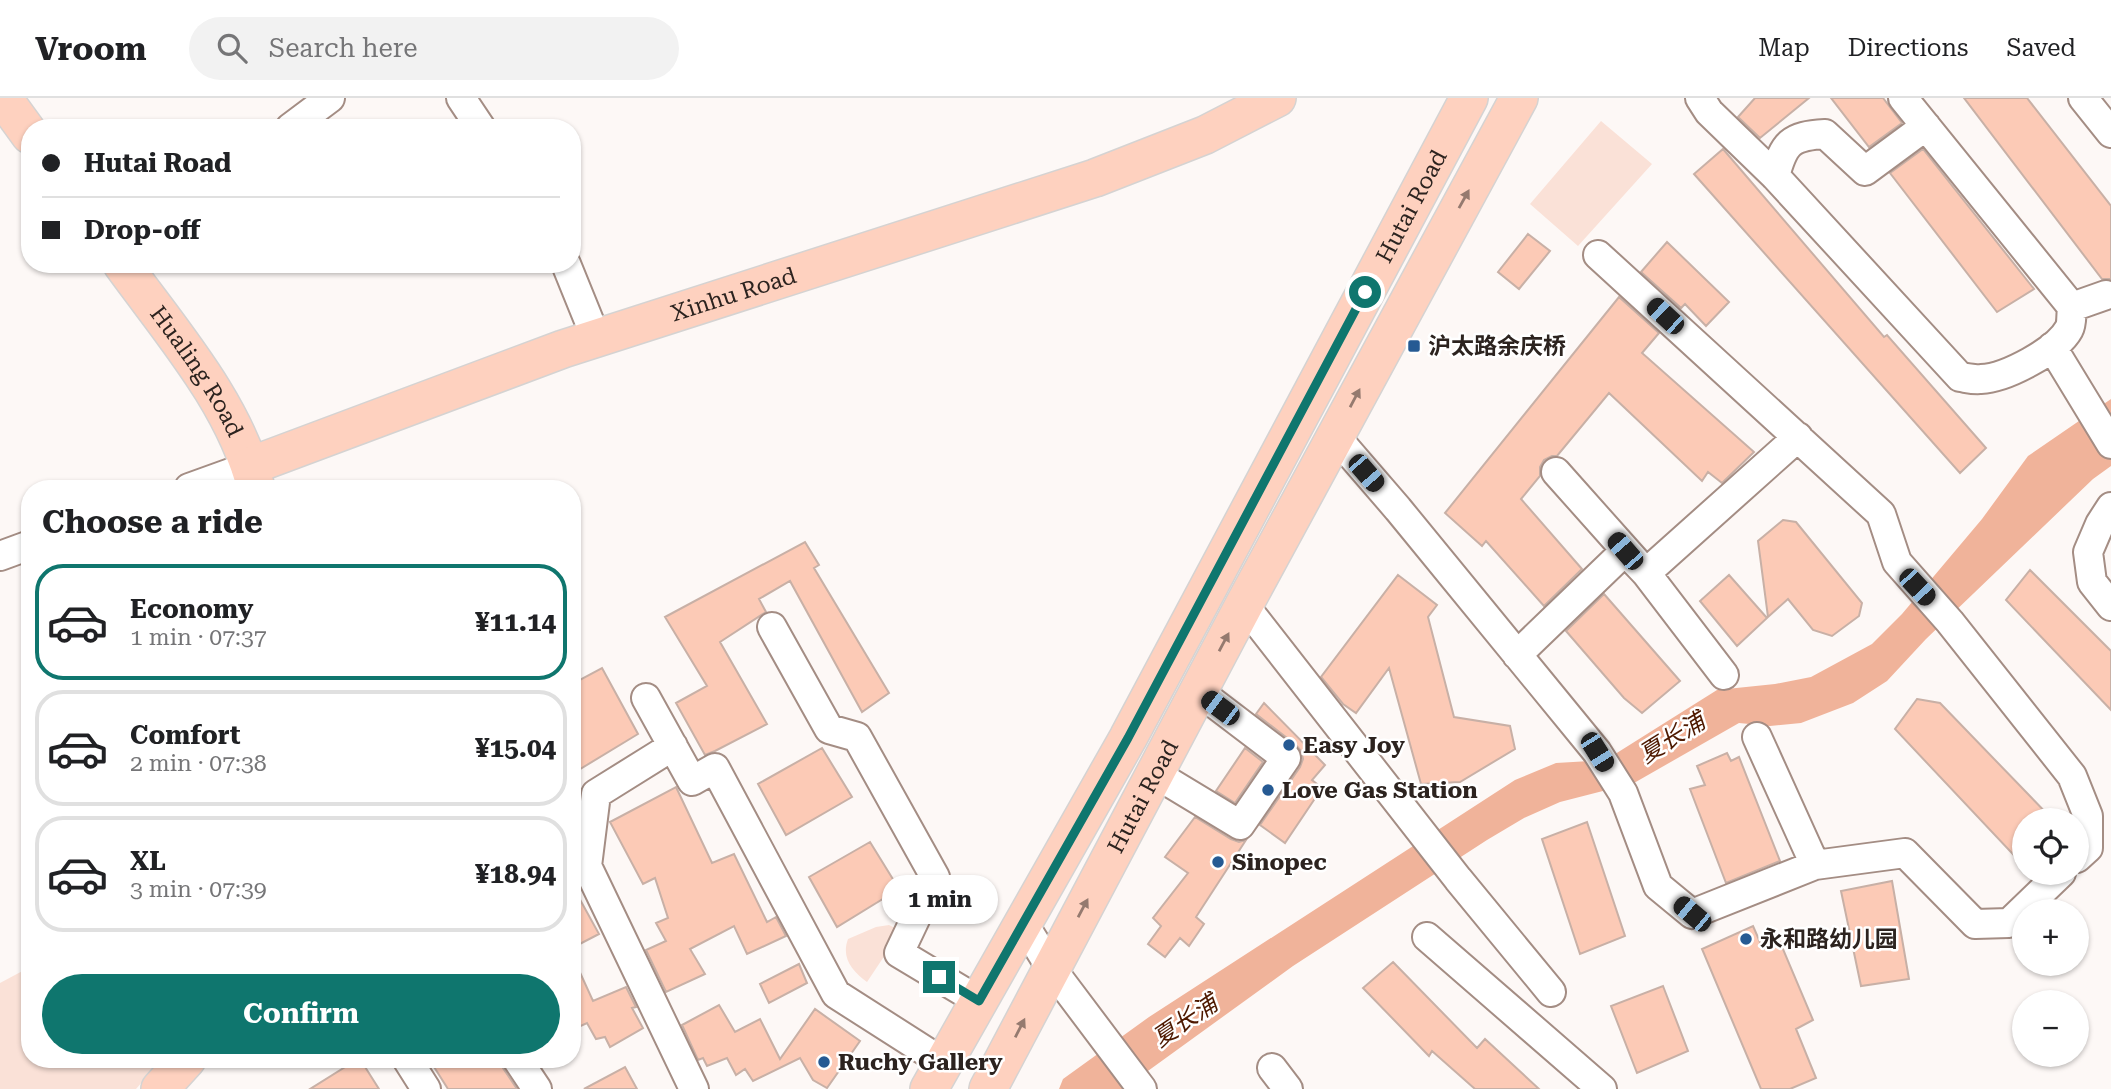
<!DOCTYPE html>
<meta charset="utf-8">
<style>
:root{--surface:#fff;--page:#f2f2f2;--text:#202124;--muted:#757577;--line:#e0e0e0;--accent:#0f766e}
body{margin:0;font-family:"Roboto Serif","Noto Sans SC",serif;background:var(--page);color:var(--text);height:100vh;display:flex;flex-direction:column;font-size:26px;white-space:nowrap}
*{box-sizing:border-box;margin:0}
p{font-size:23px;color:var(--muted)}
.icon{flex:none;width:38px;height:38px;fill:none;stroke:currentColor;stroke-width:2;stroke-linecap:round;stroke-linejoin:round}
.map{position:relative;flex:1;overflow:hidden}
.sheet{position:absolute;left:21px;top:382px;width:560px;height:588px;display:flex;flex-direction:column;background:var(--surface);border-radius:28px;box-shadow:0 2px 5px #0004}
.sheet>*{flex:none}
.banner{position:absolute;left:21px;top:21px;width:560px;height:154px;border-radius:28px;box-shadow:0 2px 5px #0004;display:grid;align-content:center;height:154px;padding:0 21px;background:var(--surface)}
.controls{position:absolute;left:2012px;top:710px;display:grid;gap:14px}
.controls a{display:grid;place-items:center;width:77px;height:77px;border-radius:50%;background:var(--surface);box-shadow:0 2px 5px #0004;font-size:35px}
.end{position:absolute;width:32px;height:32px;margin:-16px;border:9px solid #0f766e;background:#fff;box-shadow:0 0 0 4px #fff}
.from{border-radius:50%}
.bubble{position:absolute;height:49px;border-radius:24px;background:var(--surface);box-shadow:0 2px 5px #0004;font-size:23px;font-weight:700;line-height:49px;text-align:center}
.car{position:absolute;width:21px;height:42px;margin:-21px -10px;border-radius:9px;box-shadow:0 0 5px 2px #0007;background:linear-gradient(#222 24%,#8ab4d8 0 40%,#222 0 76%,#8ab4d8 0 86%,#222 0)}
.banner b{display:flex;align-items:center;gap:24px;height:66px;font-size:26px}
.banner b+b{border-top:2px solid var(--line)}
.banner i{width:18px;height:18px;background:var(--text)}
ul{padding:0;list-style:none}
li{display:flex;align-items:center;gap:21px;height:116px;margin:0 14px 10px;padding:0 7px;border:4px solid var(--line);border-radius:28px}
li div{flex:1}
li b{display:block;font-size:26px}
li em{font-style:normal;font-weight:700}
li.current{border-color:var(--accent)}
li>.icon{width:63px;height:63px;stroke-width:1.5}
h2{padding:0 21px;font-size:32px;line-height:84px}
.cta{display:flex;gap:14px;margin-top:auto;padding:14px 21px}
.cta a{flex:1;height:80px;border-radius:42px;background:var(--accent);color:#fff;font-size:28px;font-weight:700;line-height:80px;text-align:center}
header{display:flex;align-items:center;gap:42px;box-sizing:border-box;height:98px;padding:0 35px;background:var(--surface);border-bottom:2px solid var(--line)}
header strong{font-size:33px}
nav{display:flex;gap:38px;margin-inline-start:auto;font-size:24px}
.search{width:490px;height:63px;background:var(--page);display:flex;align-items:center;gap:18px;box-sizing:border-box;padding:0 24px;border-radius:38px;color:var(--muted);font-size:26px}
.map>svg:first-child{display:block}
.green{fill:#fae1d7}
.water{fill:#f0b39a}
.building{fill:#fccab6;stroke:#c8b0a6;stroke-width:2}
.lines{fill:none;stroke-linecap:round;stroke-linejoin:round}
.minor-casing{stroke:#a48d84;stroke-width:32}
.major-casing{stroke:#d5d3d2;stroke-width:40}
.minor{stroke:#fff;stroke-width:28}
.major{stroke:#fed1bf;stroke-width:37}
.oneway{fill:#957a6f}
.route{stroke:#0f766e;stroke-width:9}
.poi-dot{fill:#265a93;stroke:#fff;stroke-width:2.5}
.labels{text-anchor:middle;dominant-baseline:central;stroke-width:5;stroke-linejoin:round;paint-order:stroke}
.street-label{font-size:23px;fill:#2c231f;stroke:#fff}
.poi-label{font-size:23px;font-weight:bold;fill:#2c231f;stroke:#fff;text-anchor:start}
.water-label{font-size:24px;font-style:italic;fill:#4e1900;stroke:#fff}
</style>
<header>
<strong>Vroom</strong>
<div class="search"><svg class="icon" aria-label="search" viewBox="0 0 24 24"><circle cx="10" cy="10" r="6"/><path d="M15 15l6 6"/></svg>Search here</div>
<nav><a>Map</a><a>Directions</a><a>Saved</a></nav>
</header>
<div class="map">
<svg width="2111" height="991" viewBox="0 0 2111 991">
<rect width="100%" height="100%" fill="#fdf8f6"/>
<path class="green" d="M1601 23 1652 66 1578 148 1530 106Z
M889 827 895 830 897 839 867 884C852 873 841 860 848 841L876 829Z
M30 869V961H162L136 991H0V885Z"/>
<path class="water" d="M2111 301V368L2093 381 1926 541 1887 583 1853 605 1801 625 1770 628 1739 625 1634 685 1560 704 1524 720 1487 742 1293 868 1123 991H1059L1063 981 1149 919 1515 682 1556 665 1590 663 1612 658 1717 592 1775 586 1811 579 1872 546 1902 516 1982 421 2028 358Z"/>
<path class="building" d="M1755 0H1809L1760 40 1738 19Z
M1831 0H1883L1902 25 1869 49Z
M1964 0H2027L2111 108V181H2102Z
M1723 51 1884 239 1887 237 1986 350 1960 375 1694 76Z
M1923 51 2034 191 1997 214 1890 75Z
M1528 136 1550 153 1519 191 1498 174Z
M1667 144 1729 204 1706 228 1685 206 1681 210 1641 174Z
M1619 199 1659 235 1642 255 1754 354 1722 385 1708 374 1702 383 1609 295 1557 358H1552L1544 362 1540 369V378L1521 401 1582 471 1544 508 1486 443 1482 448 1445 415Z
M1783 422 1796 424 1862 505 1859 518 1832 538 1813 532 1788 501 1768 519 1758 443Z
M805 444 819 467 814 470 889 595 862 614 790 483 759 501 766 514 720 544 767 626 715 653 705 657 676 605 707 588 665 519Z
M2030 472 2111 553V612L2006 502Z
M1398 477 1437 507 1428 519 1454 619 1510 628 1515 651 1460 684 1421 686 1389 570 1356 615 1343 606 1321 579Z
M1729 477 1767 520 1737 548 1700 503Z
M1604 496 1680 583 1642 615 1624 600 1566 533Z
M602 570 638 636 572 676V586Z
M1917 601 1940 605 2054 723H2025V769L1895 631Z
M1264 605 1325 667 1312 682 1322 690 1285 745 1260 727 1300 669 1303 661 1301 653 1296 647 1256 616Z
M822 650 852 699 786 737 758 686Z
M1245 650 1263 664 1235 705 1216 693Z
M1727 655 1731 663 1739 659 1780 763 1726 785 1690 691 1705 687 1697 668Z
M676 689 712 765 734 756 767 824 776 819 786 838 747 856 734 828 690 851 705 876 666 894 646 852 666 843 656 825 668 820 655 780 643 786 610 724Z
M1195 719 1231 741 1239 744 1246 742 1196 819 1204 826 1189 848 1180 840 1165 859 1148 846 1161 828 1153 820 1188 775 1165 759Z
M1587 724 1625 838 1580 856 1542 741Z
M870 744 899 791 837 829 809 779Z
M1892 783 1909 881 1861 888 1841 793Z
M572 787 599 836 572 850Z
M1753 828 1763 851 1780 844 1813 922 1796 931 1816 980 1790 991H1761L1702 851Z
M572 857 593 903 626 889 636 909 632 910 643 930 610 949 605 939 596 941 587 925 572 932Z
M1393 864 1477 950 1485 941 1539 991H1475L1432 953 1429 958 1363 890Z
M799 866 807 885 769 905 760 886Z
M1663 888 1688 953 1637 975 1611 908Z
M719 907 735 934 760 921 780 961 815 911 860 943 827 990 813 982 800 960 753 983 745 971 736 977 727 960 707 968 703 960 698 962 682 927Z
M358 961H360L379 991H310Z
M429 961H501L503 970 517 991H448Z
M625 969 637 991H584Z"/>
<g class="lines">
<g class="minor-casing">
<path id="minor" d="M461 0 481 30
M1700 0 1709 14 1775 78 1960 279C1967 280 1974 282 1981 281 2006 280 2057 253 2069 231 2072 226 2071 216 2072 209L1903 0
M2083 0 2111 35
M290 30 330 0
M1775 78C1784 45 1790 38 1825 36L1865 73 1926 28
M1598 157 1881 416 1897 464 1950 524 2072 678 2088 718V750L2077 760
M566 166 596 240
M2072 209 2106 197
M2052 249 2111 346
M1335 338 1398 411 1597 654 1623 695 1658 788 1692 816 1815 767 1905 755 1975 826 2009 825 2061 775
M1556 374 1646 475 1724 577
M189 390 250 368
M2111 409 2100 426 2088 454 2092 484 2111 508
M0 458 30 447
M1244 507 1458 781 1551 894
M772 529 829 631 857 639 935 779 899 855 979 903
M1517 557 1625 453 1646 475 1798 339
M646 600 692 683 715 670 836 896 944 965
M1757 639 1815 767
M673 648 596 696 587 768 694 991
M1154 675 1240 727 1286 660 1198 593
M1023 825 1051 870 1142 991
M1427 839 1602 991
M407 961 426 991
M517 961 537 991
M1272 970 1288 991"/>
</g>
<g class="major-casing">
<g id="major">
<path d="M3 0 30 37"/>
<path id="s1" d="M122 166C172 235 235 306 256 390"/>
<path id="s2" d="M250 368 563 251 1095 80 1205 37 1277 0"/>
<path d="M160 991 187 961"/>
<path id="s3" d="M929 991 1128 640 1469 0"/>
<path id="s4" d="M988 991 1244 507 1519 0"/>
</g>
</g>
<use href="#minor" class="minor"/>
<use href="#major" class="major"/>
</g>
<defs><path id="oneway-solid" d="M-6-.8H1V-3.2L6.5 0L1 3.2V.8H-6Z" transform="scale(1.75)"/></defs>
<g class="oneway">
<use href="#oneway-solid" transform="translate(1464 101) rotate(-61)"/>
<use href="#oneway-solid" transform="translate(1355 300) rotate(-62)"/>
<use href="#oneway-solid" transform="translate(1224 544) rotate(-62)"/>
<use href="#oneway-solid" transform="translate(1083 810) rotate(-62)"/>
<use href="#oneway-solid" transform="translate(1020 930) rotate(-63)"/>
</g>
<g class="lines">
<path class="route" d="M939 879 979 903 1128 640 1365 194"/>
</g>
<g class="poi-dot">
<rect x="1407" y="241" width="14" height="14" rx="3.5"/>
<circle cx="1289" cy="647" r="7"/>
<circle cx="1268" cy="692" r="7"/>
<circle cx="1218" cy="764" r="7"/>
<circle cx="1746" cy="841" r="7"/>
<circle cx="824" cy="964" r="7"/>
</g>
<g class="labels">
<g class="street-label">
<text stroke="none"><textPath href="#s3" startOffset="1006">Hutai Road</textPath></text>
<text stroke="none"><textPath href="#s2" startOffset="513">Xinhu Road</textPath></text>
<text stroke="none"><textPath href="#s1" startOffset="131">Hualing Road</textPath></text>
<text stroke="none"><textPath href="#s4" startOffset="331">Hutai Road</textPath></text>
</g>
<g class="poi-label">
<text x="1428" y="248">沪太路余庆桥</text>
<text x="1303" y="647">Easy Joy</text>
<text x="1282" y="692">Love Gas Station</text>
<text x="1232" y="764">Sinopec</text>
<text x="1760" y="841">永和路幼儿园</text>
<text x="838" y="964">Ruchy Gallery</text>
</g>
<g class="water-label">
<text transform="translate(1672 640) rotate(-32)">夏长浦</text>
<text transform="translate(1185 923) rotate(-34)">夏长浦</text>
</g>
</g>
</svg>
<div class="controls">
<a><svg class="icon" aria-label="locate" viewBox="0 0 24 24"><circle cx="12" cy="12" r="6"/><path d="M12 2v4M12 18v4M2 12h4M18 12h4"/></svg></a>
<a>+</a>
<a>−</a>
</div>
<i class="end from" style="left:1365px;top:194px"></i>
<i class="end" style="left:939px;top:879px"></i>
<div class="bubble" style="left:882px;top:777px;width:116px">1 min</div>
<i class="car" style="left:1665px;top:218px;rotate:313deg"></i>
<i class="car" style="left:1366px;top:375px;rotate:139deg"></i>
<i class="car" style="left:1625px;top:453px;rotate:319deg"></i>
<i class="car" style="left:1917px;top:489px;rotate:137deg"></i>
<i class="car" style="left:1220px;top:610px;rotate:307deg"></i>
<i class="car" style="left:1597px;top:654px;rotate:148deg"></i>
<i class="car" style="left:1692px;top:816px;rotate:310deg"></i>
<div class="banner">
<b><i class="from"></i>Hutai Road</b>
<b><i></i>Drop-off</b>
</div>
<section class="sheet">
<h2>Choose a ride</h2>
<ul>
<li class="current"><svg class="icon" aria-label="car" viewBox="0 0 24 24"><path d="M5 17H2v-5l4-1 3-4h7l3 4 3 1v5h-3M9 17h6M6 11h13"/><circle cx="7" cy="17" r="2"/><circle cx="17" cy="17" r="2"/></svg><div><b>Economy</b><p>1 min · 07:37</p></div><em>¥11.14</em></li>
<li><svg class="icon" aria-label="car" viewBox="0 0 24 24"><path d="M5 17H2v-5l4-1 3-4h7l3 4 3 1v5h-3M9 17h6M6 11h13"/><circle cx="7" cy="17" r="2"/><circle cx="17" cy="17" r="2"/></svg><div><b>Comfort</b><p>2 min · 07:38</p></div><em>¥15.04</em></li>
<li><svg class="icon" aria-label="car" viewBox="0 0 24 24"><path d="M5 17H2v-5l4-1 3-4h7l3 4 3 1v5h-3M9 17h6M6 11h13"/><circle cx="7" cy="17" r="2"/><circle cx="17" cy="17" r="2"/></svg><div><b>XL</b><p>3 min · 07:39</p></div><em>¥18.94</em></li>
</ul>
<div class="cta"><a>Confirm</a></div>
</section>
</div>
